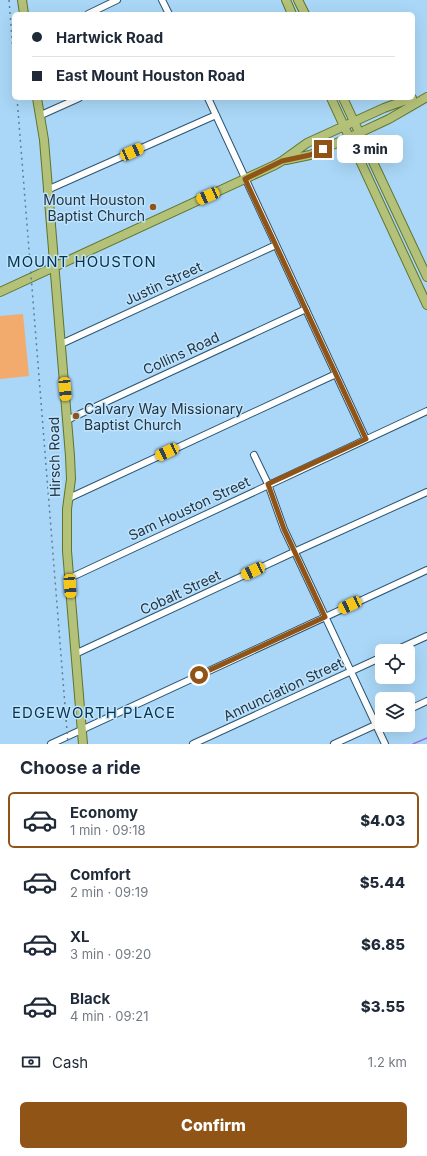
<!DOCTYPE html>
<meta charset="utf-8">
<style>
:root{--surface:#fff;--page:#f2f2f3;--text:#1f2937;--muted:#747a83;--line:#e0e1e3;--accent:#915417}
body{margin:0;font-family:Inter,sans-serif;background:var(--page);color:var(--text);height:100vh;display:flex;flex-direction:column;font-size:15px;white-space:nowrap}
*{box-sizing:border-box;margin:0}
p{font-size:13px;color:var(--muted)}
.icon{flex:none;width:22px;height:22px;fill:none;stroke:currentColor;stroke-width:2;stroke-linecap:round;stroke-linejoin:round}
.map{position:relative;height:744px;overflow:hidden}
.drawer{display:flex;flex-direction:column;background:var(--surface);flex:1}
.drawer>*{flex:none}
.hud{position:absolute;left:12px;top:12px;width:403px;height:88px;border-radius:6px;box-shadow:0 4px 16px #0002;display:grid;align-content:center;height:88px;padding:0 20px;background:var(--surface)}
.buttons{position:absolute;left:375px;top:644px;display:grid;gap:8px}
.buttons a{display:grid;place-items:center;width:40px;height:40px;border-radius:6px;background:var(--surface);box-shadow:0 4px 16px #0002;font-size:20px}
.end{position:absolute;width:18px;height:18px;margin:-9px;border:5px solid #915417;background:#fff;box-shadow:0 0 0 2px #fff}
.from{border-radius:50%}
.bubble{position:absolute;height:28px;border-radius:6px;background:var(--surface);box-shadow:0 4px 16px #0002;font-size:13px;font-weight:800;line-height:28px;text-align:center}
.car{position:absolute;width:12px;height:24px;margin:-12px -6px;border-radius:5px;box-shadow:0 0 3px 1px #0007;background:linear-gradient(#f5c518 24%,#345 0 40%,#f5c518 0 76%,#345 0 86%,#f5c518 0)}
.hud b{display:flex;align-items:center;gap:14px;height:38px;font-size:15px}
.hud b+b{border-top:1px solid var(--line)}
.hud i{width:10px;height:10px;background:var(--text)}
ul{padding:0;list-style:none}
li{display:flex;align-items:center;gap:12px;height:56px;margin:0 8px 6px;padding:0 12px;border:2px solid transparent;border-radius:6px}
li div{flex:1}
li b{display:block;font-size:15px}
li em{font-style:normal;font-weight:800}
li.current{border-color:var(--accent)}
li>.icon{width:36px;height:36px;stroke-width:1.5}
h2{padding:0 20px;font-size:18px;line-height:48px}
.pay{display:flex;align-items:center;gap:10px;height:44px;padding:0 20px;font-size:15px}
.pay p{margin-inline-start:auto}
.button{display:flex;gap:8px;margin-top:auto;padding:8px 20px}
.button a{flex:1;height:46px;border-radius:6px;background:var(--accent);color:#fff;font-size:16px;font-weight:800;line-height:46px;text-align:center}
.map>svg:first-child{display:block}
.green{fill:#f3aa6d}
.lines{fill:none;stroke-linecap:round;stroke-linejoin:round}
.stream{stroke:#9c70e1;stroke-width:1.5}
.minor-casing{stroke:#2d5671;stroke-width:8}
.major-casing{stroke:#60742b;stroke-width:10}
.minor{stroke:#fff;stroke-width:6}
.major{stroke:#b3c179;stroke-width:8}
.rail{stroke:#607e94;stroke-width:1.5;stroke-dasharray:2 4;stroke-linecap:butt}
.route{stroke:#915417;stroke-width:5}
.poi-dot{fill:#915417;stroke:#bfe3fd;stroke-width:1.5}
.labels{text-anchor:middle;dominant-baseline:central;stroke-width:3;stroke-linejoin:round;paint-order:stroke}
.poi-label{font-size:14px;fill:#223440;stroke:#bfe3fd;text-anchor:end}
.street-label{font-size:14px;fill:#223440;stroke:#bfe3fd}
.neighbourhood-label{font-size:15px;letter-spacing:1px;fill:#07344d;stroke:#bfe3fd}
</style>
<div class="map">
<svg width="427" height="744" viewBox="0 0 427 744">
<rect width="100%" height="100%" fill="#aad7f7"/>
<path class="green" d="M23 314 29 376 0 379V316Z"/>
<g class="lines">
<path class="stream" d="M413 744 427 738"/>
<g class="minor-casing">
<path id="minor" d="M162 0 169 14
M88 14 117 0
M208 98 366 439
M41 115 79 98
M47 190 216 115
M61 344 276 245
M67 420 306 309
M254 455 268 484 284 529 385 744
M69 498 336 374
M70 578 427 411
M394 651 427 636
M75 654 294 552 427 492
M408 710 427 701
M51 744 427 570
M193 744 382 657
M334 744 382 722"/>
</g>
<g class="major-casing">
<path id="major" d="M22 0 24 14
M286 0 292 14
M298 0 305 14
M37 98 44 140 70 456 71 479 67 509V551L83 744
M331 98 427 305
M343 98 427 277
M286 160 310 155 359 133 389 119 427 97
M0 292 275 165 282 161 307 143 384 108 412 98"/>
</g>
<use href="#minor" class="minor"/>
<use href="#major" class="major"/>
<path class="rail" d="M9 0 14 64
M17 98 68 744"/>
</g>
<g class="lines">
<path class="route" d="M199 675 325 617 284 529 268 484 366 439 245 179 282 161 310 155 323 149"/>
</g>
<g class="poi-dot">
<circle cx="153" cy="207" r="4"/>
<circle cx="76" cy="416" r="4"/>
</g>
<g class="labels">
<g class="poi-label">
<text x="145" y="199">Mount Houston<tspan x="145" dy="16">Baptist Church</tspan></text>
<text x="84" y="408" text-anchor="start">Calvary Way Missionary<tspan x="84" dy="16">Baptist Church</tspan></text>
</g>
<g class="street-label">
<text transform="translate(163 283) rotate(-25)">Justin Street</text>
<text transform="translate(181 353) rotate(-25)">Collins Road</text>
<text transform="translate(54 457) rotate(-91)">Hirsch Road</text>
<text transform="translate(189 508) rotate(-25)">Sam Houston Street</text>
<text transform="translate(180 592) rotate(-25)">Cobalt Street</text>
<text transform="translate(283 689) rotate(-25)">Annunciation Street</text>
</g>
<g class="neighbourhood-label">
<text x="82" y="261">MOUNT HOUSTON</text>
<text x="94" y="712">EDGEWORTH PLACE</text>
</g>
</g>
</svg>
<div class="buttons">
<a><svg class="icon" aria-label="locate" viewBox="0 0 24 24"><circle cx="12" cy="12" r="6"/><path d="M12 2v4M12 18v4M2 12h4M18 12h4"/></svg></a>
<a><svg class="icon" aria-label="layers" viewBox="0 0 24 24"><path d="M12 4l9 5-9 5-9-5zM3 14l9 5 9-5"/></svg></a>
</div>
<i class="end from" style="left:199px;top:675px"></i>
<i class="end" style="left:323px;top:149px"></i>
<div class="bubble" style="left:337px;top:135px;width:66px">3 min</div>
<i class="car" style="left:132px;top:152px;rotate:66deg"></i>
<i class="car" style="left:208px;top:196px;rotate:246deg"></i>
<i class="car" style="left:65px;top:389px;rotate:175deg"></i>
<i class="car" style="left:167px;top:452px;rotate:245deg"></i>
<i class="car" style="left:253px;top:571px;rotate:245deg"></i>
<i class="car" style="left:70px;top:586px;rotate:176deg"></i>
<i class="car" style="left:350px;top:605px;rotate:245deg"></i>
<div class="hud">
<b><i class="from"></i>Hartwick Road</b>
<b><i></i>East Mount Houston Road</b>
</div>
</div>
<section class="drawer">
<h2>Choose a ride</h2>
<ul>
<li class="current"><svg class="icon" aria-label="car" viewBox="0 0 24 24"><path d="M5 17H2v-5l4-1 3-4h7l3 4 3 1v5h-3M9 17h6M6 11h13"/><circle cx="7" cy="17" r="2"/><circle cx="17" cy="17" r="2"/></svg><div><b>Economy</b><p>1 min · 09:18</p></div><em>$4.03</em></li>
<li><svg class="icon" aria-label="car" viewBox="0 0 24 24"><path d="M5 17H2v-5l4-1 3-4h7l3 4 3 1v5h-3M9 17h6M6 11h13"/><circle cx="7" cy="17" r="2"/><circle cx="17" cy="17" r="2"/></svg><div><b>Comfort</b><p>2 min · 09:19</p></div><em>$5.44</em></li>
<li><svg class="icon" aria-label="car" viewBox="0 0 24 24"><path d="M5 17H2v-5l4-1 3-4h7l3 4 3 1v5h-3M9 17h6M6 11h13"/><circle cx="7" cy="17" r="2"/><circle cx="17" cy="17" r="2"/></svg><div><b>XL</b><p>3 min · 09:20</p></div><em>$6.85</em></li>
<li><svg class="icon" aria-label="car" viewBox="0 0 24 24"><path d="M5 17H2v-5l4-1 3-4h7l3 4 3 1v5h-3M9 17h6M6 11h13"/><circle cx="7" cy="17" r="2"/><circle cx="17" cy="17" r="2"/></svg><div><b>Black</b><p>4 min · 09:21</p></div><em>$3.55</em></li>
</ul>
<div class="pay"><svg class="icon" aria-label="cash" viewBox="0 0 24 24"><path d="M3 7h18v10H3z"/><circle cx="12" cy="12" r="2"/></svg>Cash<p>1.2 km</p></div>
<div class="button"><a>Confirm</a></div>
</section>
